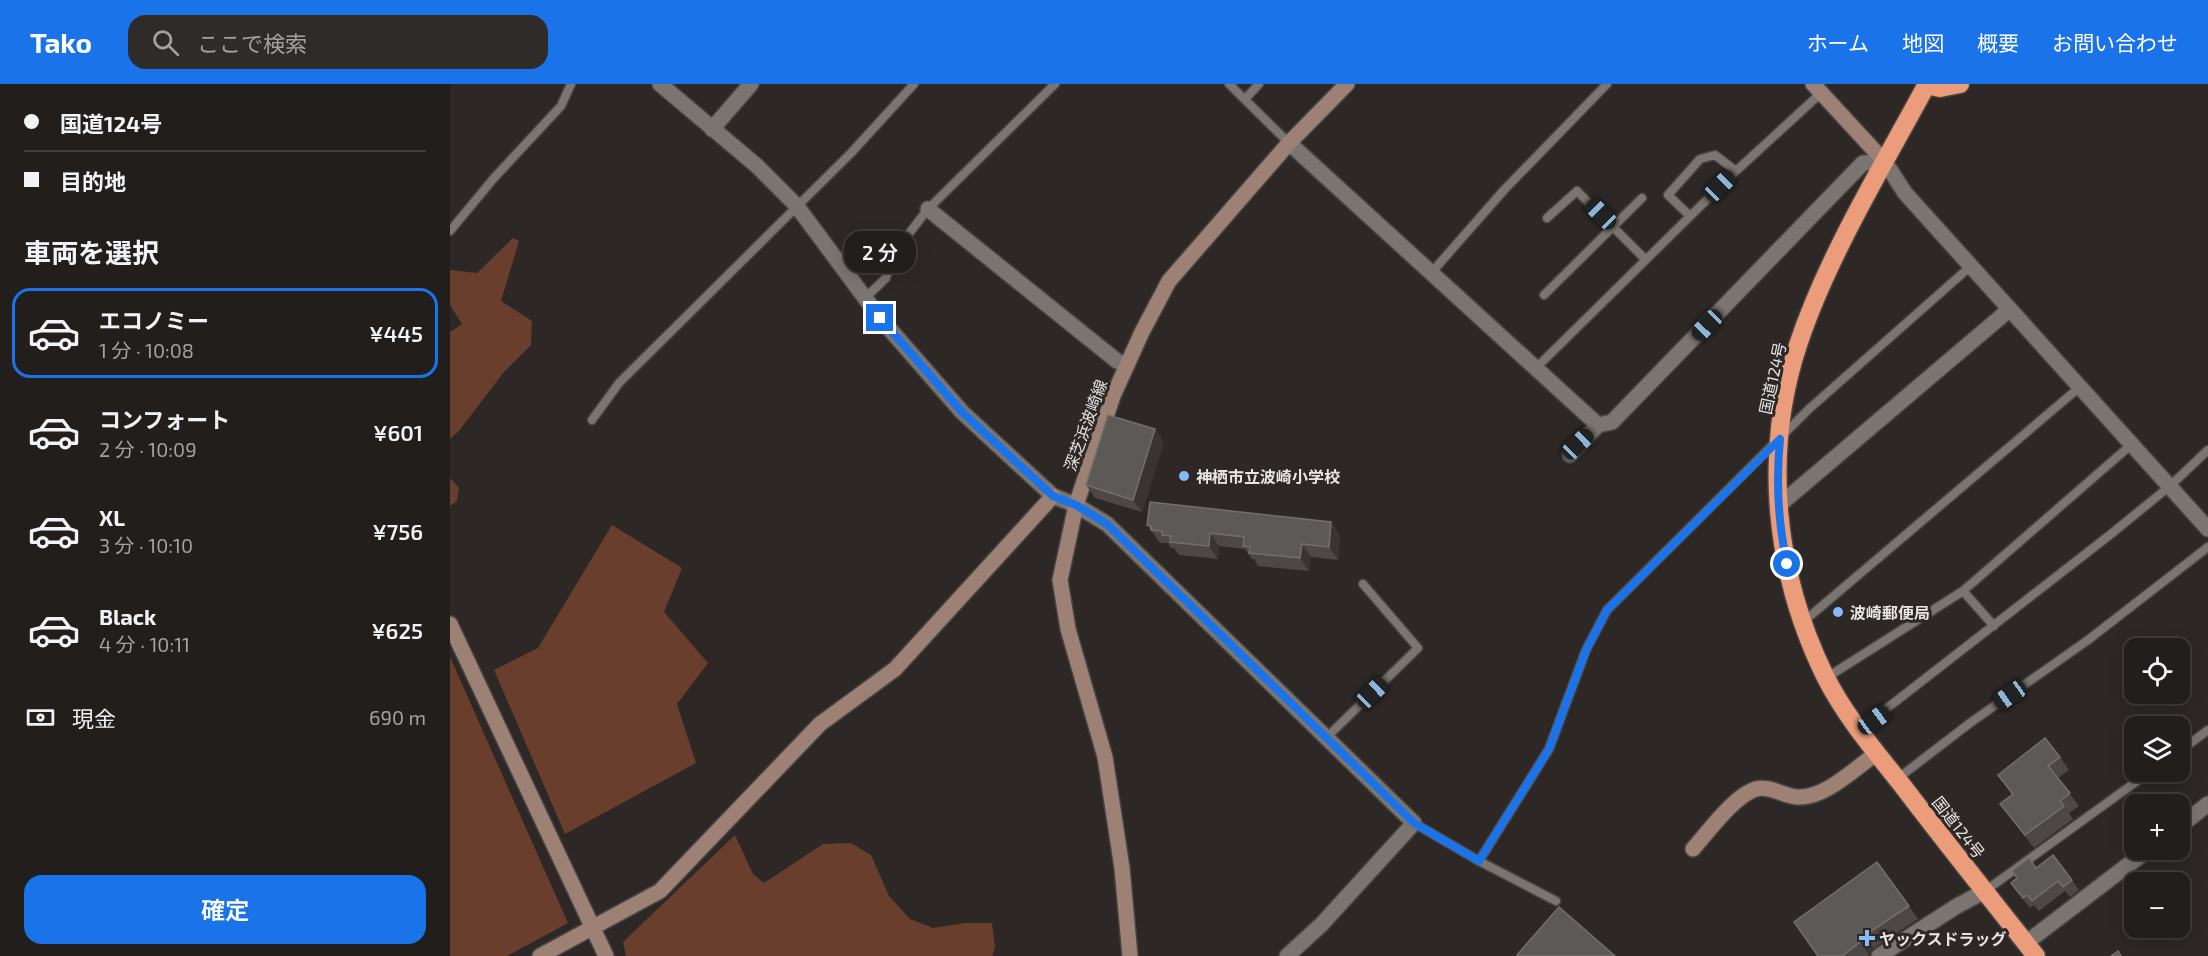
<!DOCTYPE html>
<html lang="ja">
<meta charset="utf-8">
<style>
:root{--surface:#221e1c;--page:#2e2b29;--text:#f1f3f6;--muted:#a2a2a3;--line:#3f3c3b;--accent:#1a73e8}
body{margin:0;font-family:"Exo 2","Noto Sans JP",sans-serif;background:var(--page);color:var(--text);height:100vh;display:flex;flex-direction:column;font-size:22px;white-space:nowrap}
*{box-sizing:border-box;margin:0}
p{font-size:20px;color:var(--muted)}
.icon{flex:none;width:33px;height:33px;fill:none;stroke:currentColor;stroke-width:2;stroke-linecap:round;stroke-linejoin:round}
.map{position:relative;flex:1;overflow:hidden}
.side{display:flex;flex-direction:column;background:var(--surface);width:450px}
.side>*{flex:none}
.banner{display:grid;align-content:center;height:132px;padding:0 24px;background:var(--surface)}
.buttons{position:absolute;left:1674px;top:554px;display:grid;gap:12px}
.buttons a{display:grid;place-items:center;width:66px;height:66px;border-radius:12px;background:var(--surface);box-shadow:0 3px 15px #0003,0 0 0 2px var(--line);font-size:30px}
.end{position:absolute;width:27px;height:27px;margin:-14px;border:8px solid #1a73e8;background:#fff;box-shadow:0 0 0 3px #fff}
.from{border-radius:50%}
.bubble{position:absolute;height:42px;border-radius:18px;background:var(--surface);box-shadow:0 3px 15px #0003,0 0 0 2px var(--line);font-size:20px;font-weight:600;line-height:42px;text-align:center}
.car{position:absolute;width:18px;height:36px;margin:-18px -9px;border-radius:8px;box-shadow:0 0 4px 2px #0007;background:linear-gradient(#222 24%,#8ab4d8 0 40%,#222 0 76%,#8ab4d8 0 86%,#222 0)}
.banner b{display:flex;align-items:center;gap:21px;height:57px;font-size:22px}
.banner b+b{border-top:2px solid var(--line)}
.banner i{width:15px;height:15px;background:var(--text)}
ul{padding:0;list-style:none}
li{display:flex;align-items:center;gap:18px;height:90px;margin:0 12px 9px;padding:0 12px;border:3px solid transparent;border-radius:18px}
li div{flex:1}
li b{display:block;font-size:22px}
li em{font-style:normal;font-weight:600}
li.selected{border-color:var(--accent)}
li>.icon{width:54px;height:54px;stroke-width:1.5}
h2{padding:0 24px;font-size:27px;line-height:72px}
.pay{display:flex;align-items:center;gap:15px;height:66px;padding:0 24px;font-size:22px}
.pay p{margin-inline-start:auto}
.button{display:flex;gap:12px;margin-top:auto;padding:12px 24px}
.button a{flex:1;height:69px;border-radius:18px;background:var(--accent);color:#fff;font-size:24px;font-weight:600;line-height:69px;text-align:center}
header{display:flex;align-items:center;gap:36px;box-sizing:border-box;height:84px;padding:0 30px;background:var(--accent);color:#fff}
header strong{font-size:28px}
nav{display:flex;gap:33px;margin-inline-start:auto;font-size:21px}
.search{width:420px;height:54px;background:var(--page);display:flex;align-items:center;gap:15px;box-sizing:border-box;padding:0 21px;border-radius:18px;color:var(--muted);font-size:22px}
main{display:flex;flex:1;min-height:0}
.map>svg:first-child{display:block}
.green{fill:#693e2c}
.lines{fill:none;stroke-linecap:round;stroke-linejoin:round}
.lane-casing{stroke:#484442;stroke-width:11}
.street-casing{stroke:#484442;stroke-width:18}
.secondary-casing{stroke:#484442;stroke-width:18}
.highway-casing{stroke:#484442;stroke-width:21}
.lane{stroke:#7b7572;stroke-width:8}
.street{stroke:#7b7572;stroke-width:15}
.secondary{stroke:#9d8174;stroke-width:15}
.highway{stroke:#eb9c7a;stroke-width:18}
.wall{fill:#4d4845}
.shaded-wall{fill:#393431}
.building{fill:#5d5956;stroke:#736f6c;stroke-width:1.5}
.route{stroke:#1a73e8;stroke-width:8}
.poi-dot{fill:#86bbfb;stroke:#2d2826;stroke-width:2}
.labels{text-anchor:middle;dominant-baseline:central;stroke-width:6;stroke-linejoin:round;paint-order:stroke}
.street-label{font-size:16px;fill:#e8e5e4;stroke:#2d2826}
.poi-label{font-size:16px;font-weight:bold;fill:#e8e5e4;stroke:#2d2826;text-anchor:start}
</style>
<header>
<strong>Tako</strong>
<div class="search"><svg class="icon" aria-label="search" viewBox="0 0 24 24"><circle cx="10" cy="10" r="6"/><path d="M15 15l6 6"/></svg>ここで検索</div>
<nav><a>ホーム</a><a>地図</a><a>概要</a><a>お問い合わせ</a></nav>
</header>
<main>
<section class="side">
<div class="banner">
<b><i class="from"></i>国道124号</b>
<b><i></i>目的地</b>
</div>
<h2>車両を選択</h2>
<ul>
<li class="selected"><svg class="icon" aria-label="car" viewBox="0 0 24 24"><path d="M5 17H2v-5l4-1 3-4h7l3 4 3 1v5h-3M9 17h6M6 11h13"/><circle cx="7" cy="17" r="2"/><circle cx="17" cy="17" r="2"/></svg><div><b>エコノミー</b><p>1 分 · 10:08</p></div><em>¥445</em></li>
<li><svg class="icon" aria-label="car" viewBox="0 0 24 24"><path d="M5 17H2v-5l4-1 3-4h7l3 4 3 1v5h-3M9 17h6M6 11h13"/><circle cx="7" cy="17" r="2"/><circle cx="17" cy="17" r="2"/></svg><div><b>コンフォート</b><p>2 分 · 10:09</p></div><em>¥601</em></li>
<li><svg class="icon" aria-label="car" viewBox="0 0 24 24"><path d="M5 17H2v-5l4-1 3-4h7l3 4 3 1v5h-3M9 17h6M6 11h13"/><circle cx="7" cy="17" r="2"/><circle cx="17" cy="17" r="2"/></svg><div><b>XL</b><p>3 分 · 10:10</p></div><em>¥756</em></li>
<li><svg class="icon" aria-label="car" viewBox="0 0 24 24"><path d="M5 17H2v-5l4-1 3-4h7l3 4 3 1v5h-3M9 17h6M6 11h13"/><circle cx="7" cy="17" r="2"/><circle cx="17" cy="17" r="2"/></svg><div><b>Black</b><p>4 分 · 10:11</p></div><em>¥625</em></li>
</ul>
<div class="pay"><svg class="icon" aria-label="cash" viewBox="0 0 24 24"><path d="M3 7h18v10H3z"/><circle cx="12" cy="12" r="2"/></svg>現金<p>690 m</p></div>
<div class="button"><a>確定</a></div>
</section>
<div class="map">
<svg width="1758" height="872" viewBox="0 0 1758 872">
<rect width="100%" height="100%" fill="#2d2826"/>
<path class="green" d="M63 154 69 157 51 217 82 237 81 261 54 288 8 348 0 355V248L12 240 0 221V186L27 189Z
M0 394 9 404 7 417 0 422Z
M162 441 232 484 214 528 258 579 227 620 246 679 115 750 44 586 88 564Z
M0 573 118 839 57 872H0Z
M285 751 303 790 314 799 373 760 401 759 421 771 439 812 460 835 483 844 515 839H542L545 863 542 872H176L173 858Z"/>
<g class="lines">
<g class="lane-casing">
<path id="lane" d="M779 0 839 59
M796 14 809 0
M1240 132 1218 111 1250 75 1265 71 1286 87
M1097 134 1127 107 1196 176
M0 147 44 94 111 22 121 0
M982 188 1054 106 1157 0
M1094 211 1192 114
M415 214 436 194 444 169 478 125 605 0
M1085 285 1286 87 1371 9
M142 336 169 299 401 69 464 0
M1513 507 1544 542
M1353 538 1631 302
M1376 594 1513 507 1682 360
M1409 646 1661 450 1720 402 1758 366
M875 655 968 564 913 500
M1730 667 1758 646
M1447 695 1520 639 1638 556 1758 463
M964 739 1029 777 1106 817
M1029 777 1099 665 1136 566 1157 526 1359 325 1522 181
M1535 807 1701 687"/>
</g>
<g class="street-casing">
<path id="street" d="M210 0 307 82 346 121 430 234 512 328 603 412 626 421 657 440 964 739 871 841 837 872
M262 45 301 0
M839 59 1148 341
M478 125 667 277 677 281
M1120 371 1148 341 1162 338 1413 79 1435 78 1455 109 1758 445
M1328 422 1560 225
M1730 742 1758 720
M1576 859 1699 765
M1429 872 1507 822 1535 807"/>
</g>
<g class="secondary-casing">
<path id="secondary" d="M1363 0 1435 78
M0 540 156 872
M1243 765C1258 748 1285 711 1306 705 1319 701 1334 712 1347 713 1375 715 1405 684 1427 669
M90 872 210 807 370 640 445 585 603 412
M680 872 672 784 655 673 618 545 610 496 626 421 663 312 692 248 719 197 839 59 897 0"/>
</g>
<g class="highway-casing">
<path id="highway" d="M1477 0C1433 82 1377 173 1348 261 1312 370 1325 490 1375 592 1395 632 1425 667 1452 701 1496 759 1541 815 1586 872
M1476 1 1490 4 1510 0"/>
</g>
<use href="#lane" class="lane"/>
<use href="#street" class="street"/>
<use href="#secondary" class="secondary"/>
<use href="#highway" class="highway"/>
</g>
<path class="wall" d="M705 345 714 358 692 428 645 414 636 401Z
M881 438 890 451 888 476 861 473 859 487 808 482 804 475H802L795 465 769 462 768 475 729 471 724 464H721L718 459H710L697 441Z
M1610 673 1619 686 1608 694 1629 722 1619 729 1623 735 1584 764 1550 720 1562 711 1548 691Z
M1603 771 1629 806 1620 813 1615 807 1589 827 1584 821 1580 824 1561 799 1567 794 1586 784Z
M1427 778 1468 835 1424 864 1418 872H1368Z"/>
<path class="shaded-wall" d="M705 345 714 358 692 428 683 416Z
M881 438 890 451 888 476 879 463Z
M760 449 769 462 768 475 759 462Z
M852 460 861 473 859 487 850 474Z
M1415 851 1424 864 1419 871 1410 858Z"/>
<path class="building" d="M658 331 705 345 683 416 636 401Z
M700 418 881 438 879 463 852 460 850 474 799 469 800 463 793 462 794 453 760 449 759 462 720 458 721 452 712 451V447L701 446V442L697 441Z
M1595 654 1610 673 1598 682 1620 709 1610 717 1614 722 1575 751 1550 720 1563 710 1548 691Z
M1603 771 1622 796 1613 803 1608 797 1582 817 1577 811 1573 814 1561 799 1567 794 1562 787 1579 774 1586 784Z
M1427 778 1459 822 1415 851 1410 858 1392 872H1368L1344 838Z
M1109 823 1165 872H1068L1067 871Z
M1668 867 1671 872H1661Z"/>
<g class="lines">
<path class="route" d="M430 234 512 328 603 412 626 421 657 440 964 739 1029 777 1099 665 1136 566 1157 526 1330 355C1326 397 1328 439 1337 480"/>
</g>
<g class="poi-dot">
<circle cx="734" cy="392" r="6"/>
<circle cx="1388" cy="528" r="6"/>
<path d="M1414 845h6v6h6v6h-6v6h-6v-6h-6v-6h6z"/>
</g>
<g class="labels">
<g class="street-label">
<text transform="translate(1322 294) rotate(-78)">国道124号</text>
<text transform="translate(635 341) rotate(-70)">深芝浜波崎線</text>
<text transform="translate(1509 743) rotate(52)">国道124号</text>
</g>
<g class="poi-label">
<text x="746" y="392">神栖市立波崎小学校</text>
<text x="1400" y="528">波崎郵便局</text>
<text x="1429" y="854">ヤックスドラッグ</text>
</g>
</g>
</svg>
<div class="buttons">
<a><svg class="icon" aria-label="locate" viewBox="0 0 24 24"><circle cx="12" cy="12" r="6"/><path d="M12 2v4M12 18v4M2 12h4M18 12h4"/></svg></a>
<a><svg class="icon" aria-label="layers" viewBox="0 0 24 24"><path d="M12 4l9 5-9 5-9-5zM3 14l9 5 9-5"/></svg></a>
<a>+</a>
<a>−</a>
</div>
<i class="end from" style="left:1337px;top:480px"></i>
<i class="end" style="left:430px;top:234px"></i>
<div class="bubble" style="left:394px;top:147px;width:72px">2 分</div>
<i class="car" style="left:1270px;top:102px;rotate:45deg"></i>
<i class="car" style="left:1151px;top:130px;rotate:315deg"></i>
<i class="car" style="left:1257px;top:241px;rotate:224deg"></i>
<i class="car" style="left:1128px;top:360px;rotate:46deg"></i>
<i class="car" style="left:922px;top:609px;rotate:46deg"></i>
<i class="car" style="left:1560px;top:611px;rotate:235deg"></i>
<i class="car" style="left:1424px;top:636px;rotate:54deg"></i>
</div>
</main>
